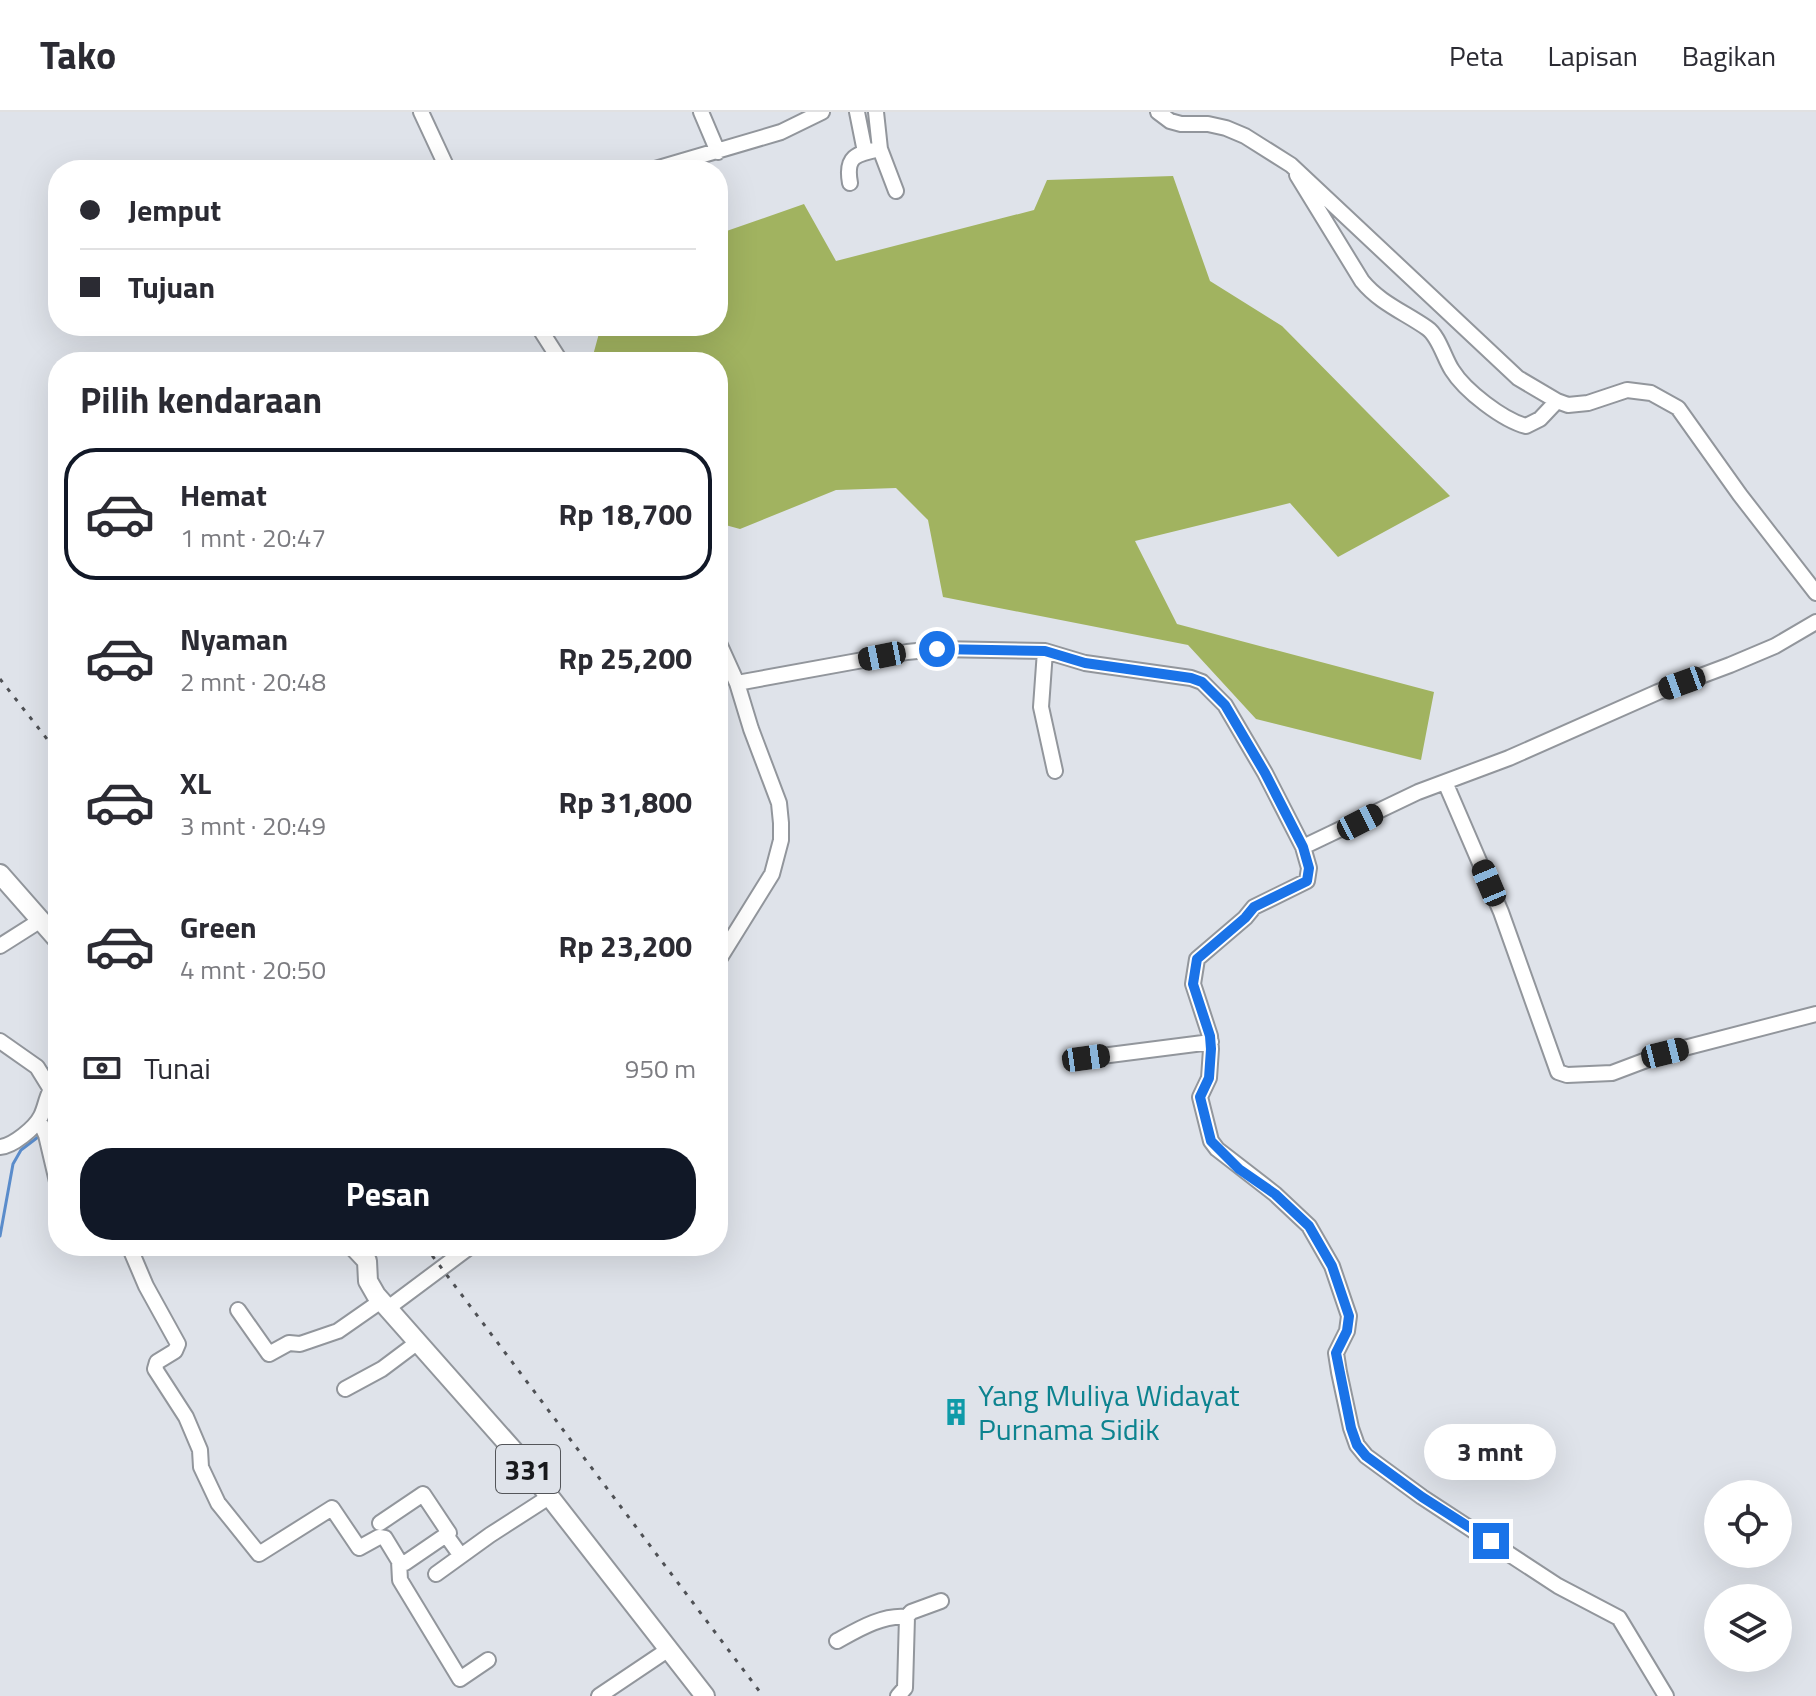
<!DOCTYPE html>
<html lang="id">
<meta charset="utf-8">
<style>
:root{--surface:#fff;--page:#f7f7f7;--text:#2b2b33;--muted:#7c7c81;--line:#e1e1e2;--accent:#111827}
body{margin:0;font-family:"Titillium Web",sans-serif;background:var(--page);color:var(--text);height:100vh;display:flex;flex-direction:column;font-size:30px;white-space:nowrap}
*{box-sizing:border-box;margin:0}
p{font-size:26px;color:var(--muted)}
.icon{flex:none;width:44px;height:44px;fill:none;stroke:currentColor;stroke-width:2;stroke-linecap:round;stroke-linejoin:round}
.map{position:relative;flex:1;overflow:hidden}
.sheet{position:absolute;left:48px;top:240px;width:680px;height:904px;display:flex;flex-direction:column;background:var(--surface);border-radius:32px;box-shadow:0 8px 32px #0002}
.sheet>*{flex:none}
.top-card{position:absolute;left:48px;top:48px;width:680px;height:176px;border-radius:32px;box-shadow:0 8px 32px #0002;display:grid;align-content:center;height:176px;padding:0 32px;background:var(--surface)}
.buttons{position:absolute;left:1704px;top:1368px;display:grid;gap:16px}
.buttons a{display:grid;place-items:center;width:88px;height:88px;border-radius:50%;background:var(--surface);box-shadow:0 8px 32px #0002;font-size:40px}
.end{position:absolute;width:36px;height:36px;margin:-18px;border:10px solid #1a73e8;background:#fff;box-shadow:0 0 0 4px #fff}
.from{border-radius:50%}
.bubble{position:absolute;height:56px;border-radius:28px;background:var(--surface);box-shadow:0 8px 32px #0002;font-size:26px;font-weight:700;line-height:56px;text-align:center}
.car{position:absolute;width:24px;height:48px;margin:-24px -12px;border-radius:10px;box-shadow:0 0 6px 2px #0007;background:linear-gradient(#222 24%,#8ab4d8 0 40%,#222 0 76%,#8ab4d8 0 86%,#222 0)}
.top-card b{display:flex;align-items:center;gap:28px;height:76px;font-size:30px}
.top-card b+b{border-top:2px solid var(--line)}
.top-card i{width:20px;height:20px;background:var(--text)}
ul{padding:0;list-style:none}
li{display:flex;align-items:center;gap:24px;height:132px;margin:0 16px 12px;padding:0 16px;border:4px solid transparent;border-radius:32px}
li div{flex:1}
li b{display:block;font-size:30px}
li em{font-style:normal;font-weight:700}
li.current{border-color:var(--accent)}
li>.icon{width:72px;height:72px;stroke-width:1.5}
h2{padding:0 32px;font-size:36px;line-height:96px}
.pay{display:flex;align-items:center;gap:20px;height:88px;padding:0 32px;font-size:30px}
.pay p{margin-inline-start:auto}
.button{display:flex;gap:16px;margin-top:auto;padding:16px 32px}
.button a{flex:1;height:92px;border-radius:32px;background:var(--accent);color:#fff;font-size:32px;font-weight:700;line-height:92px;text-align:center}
header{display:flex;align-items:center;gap:48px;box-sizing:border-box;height:112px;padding:0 40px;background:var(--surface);border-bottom:2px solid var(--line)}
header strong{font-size:38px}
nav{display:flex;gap:44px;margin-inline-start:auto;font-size:28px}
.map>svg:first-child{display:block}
.forest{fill:#a1b360}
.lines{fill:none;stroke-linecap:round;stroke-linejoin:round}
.stream{stroke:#5a8ccb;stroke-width:3}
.minor-casing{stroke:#92969c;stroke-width:18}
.major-casing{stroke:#92969c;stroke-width:22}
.minor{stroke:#fff;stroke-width:14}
.major{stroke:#fff;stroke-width:18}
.rail{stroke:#4f5155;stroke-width:3;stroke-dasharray:4 8;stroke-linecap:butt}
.route{stroke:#1a73e8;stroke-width:10}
.labels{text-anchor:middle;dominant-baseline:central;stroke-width:8;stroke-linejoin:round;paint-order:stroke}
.shield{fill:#dfe3ea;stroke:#54565a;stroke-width:2}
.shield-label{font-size:28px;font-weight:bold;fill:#18191c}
.culture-label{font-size:30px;fill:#0d838f;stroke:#dfe3ea;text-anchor:start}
</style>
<header>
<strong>Tako</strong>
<nav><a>Peta</a><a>Lapisan</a><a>Bagikan</a></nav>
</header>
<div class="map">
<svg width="1816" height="1584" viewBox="0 0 1816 1584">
<rect width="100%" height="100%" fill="#dfe3ea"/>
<path class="forest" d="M1173 64 1210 169 1282 214 1450 384 1338 445 1290 391 1135 429 1177 512 1434 580 1421 648 1256 607 1188 533 943 485 928 408 896 376 836 378 740 417 718 411V250H593L592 247 601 214H718V122L804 92 836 149 1034 98 1047 68Z"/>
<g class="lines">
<path class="stream" d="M26 939 43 952 55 967
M48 1017 58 999
M0 1124 13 1052 21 1038 42 1022"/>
<g class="minor-casing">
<path id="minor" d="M421 0 448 58
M701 0 718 40
M857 0 865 40
M876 0 880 37 896 79
M1158 0 1170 9 1181 12H1208L1226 16 1245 24 1291 53 1518 266 1557 289 1568 293 1588 291 1627 278 1651 281 1678 296 1740 383 1816 481
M652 58 781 20 822 0
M1297 63 1362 169C1380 191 1404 200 1427 216 1439 224 1444 246 1452 258 1465 279 1503 308 1526 314L1540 307 1557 289
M850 71C845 44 856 42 880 37
M538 214 561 250
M718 529 737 571 751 617 779 691 781 711V728L772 762 718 849
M1045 539 1041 595 1055 659
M737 571 907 540 937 537 1045 539 1085 551 1191 566 1202 570 1225 593 1265 661 1303 735 1309 756 1307 769 1254 795 1245 806 1197 847 1193 872 1210 924 1211 937 1209 966 1200 985 1211 1029 1217 1037 1275 1082 1309 1114 1332 1154 1349 1204 1347 1219 1336 1241 1339 1260 1351 1316 1357 1333 1366 1344 1422 1385 1558 1474 1619 1506 1666 1584
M1445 670 1501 800 1558 960 1567 963 1612 961 1665 941 1816 902
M1303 735 1418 680 1509 646 1658 580 1730 553 1775 534 1816 510
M0 834 41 808
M0 929 37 955 50 976
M1086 946 1211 930
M39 1008 46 1023 58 1074
M0 1035C13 1034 35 1016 41 1004 47 992 46 979 58 970
M129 1134 146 1174 178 1232 175 1239 157 1250 155 1257 186 1305 200 1338 201 1355 218 1391 259 1442 332 1396 359 1436 379 1425 385 1426 399 1449 400 1468 460 1567 488 1548
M388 1196 471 1134
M238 1198 269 1242 289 1231 300 1232 338 1219 381 1189
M345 1277 382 1257 418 1230
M380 1411 423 1382 449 1421 446 1423 461 1444
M405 1451 446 1423
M436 1462 490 1423 549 1385
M837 1529C857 1518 883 1502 907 1505
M599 1584 669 1537
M898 1584 905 1576 907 1505 911 1500 941 1489"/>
</g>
<g class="major-casing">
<path id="major" d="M0 762 58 828
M353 1134 367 1149 368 1169 376 1183 514 1339 705 1584"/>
</g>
<use href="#minor" class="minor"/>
<use href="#major" class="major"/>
<path class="rail" d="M0 567 58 641
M425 1134 763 1584"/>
</g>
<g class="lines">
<path class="route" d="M937 537 1045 539 1085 551 1191 566 1202 570 1225 593 1265 661 1303 735 1309 756 1307 769 1254 795 1245 806 1197 847 1193 872 1210 924 1211 937 1209 966 1200 985 1211 1029 1239 1057 1275 1082 1309 1114 1332 1154 1349 1204 1347 1219 1336 1241 1351 1316 1357 1333 1366 1344 1422 1385 1491 1429"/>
</g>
<defs>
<g id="building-bare" transform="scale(2.16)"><path d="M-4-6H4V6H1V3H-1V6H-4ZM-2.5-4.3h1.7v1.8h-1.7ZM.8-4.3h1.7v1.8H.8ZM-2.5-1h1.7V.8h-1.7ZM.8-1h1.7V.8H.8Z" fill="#0f9aa8" stroke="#dfe3ea" stroke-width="2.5" paint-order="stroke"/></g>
</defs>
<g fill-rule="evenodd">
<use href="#building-bare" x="956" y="1300"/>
</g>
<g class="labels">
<rect class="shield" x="496" y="1333" width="64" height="48" rx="6"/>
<g class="shield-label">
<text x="528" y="1357">331</text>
</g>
<g class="culture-label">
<text x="978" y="1283">Yang Muliya Widayat<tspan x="978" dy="34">Purnama Sidik</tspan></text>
</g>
</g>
</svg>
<div class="buttons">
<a><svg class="icon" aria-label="locate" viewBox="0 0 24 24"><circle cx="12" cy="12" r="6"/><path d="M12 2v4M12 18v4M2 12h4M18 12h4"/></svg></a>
<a><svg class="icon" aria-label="layers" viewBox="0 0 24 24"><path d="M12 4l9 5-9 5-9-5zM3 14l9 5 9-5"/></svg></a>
</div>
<i class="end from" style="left:937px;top:537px"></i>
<i class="end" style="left:1491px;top:1429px"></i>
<div class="bubble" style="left:1424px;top:1312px;width:132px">3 mnt</div>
<i class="car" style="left:882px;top:544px;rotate:259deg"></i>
<i class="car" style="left:1682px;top:571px;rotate:250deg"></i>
<i class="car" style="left:1360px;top:710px;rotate:63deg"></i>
<i class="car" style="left:1489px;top:771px;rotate:337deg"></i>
<i class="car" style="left:1665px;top:941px;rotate:76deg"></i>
<i class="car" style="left:1086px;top:946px;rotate:82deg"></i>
<div class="top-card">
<b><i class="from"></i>Jemput</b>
<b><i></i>Tujuan</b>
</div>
<section class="sheet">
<h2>Pilih kendaraan</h2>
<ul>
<li class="current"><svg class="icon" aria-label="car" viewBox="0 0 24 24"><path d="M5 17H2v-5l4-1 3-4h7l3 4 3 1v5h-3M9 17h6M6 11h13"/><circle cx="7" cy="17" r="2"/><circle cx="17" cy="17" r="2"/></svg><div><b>Hemat</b><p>1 mnt · 20:47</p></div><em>Rp 18,700</em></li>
<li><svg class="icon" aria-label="car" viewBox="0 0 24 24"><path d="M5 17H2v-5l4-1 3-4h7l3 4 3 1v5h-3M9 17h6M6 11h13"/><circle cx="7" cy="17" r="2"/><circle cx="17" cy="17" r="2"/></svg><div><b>Nyaman</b><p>2 mnt · 20:48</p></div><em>Rp 25,200</em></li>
<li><svg class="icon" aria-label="car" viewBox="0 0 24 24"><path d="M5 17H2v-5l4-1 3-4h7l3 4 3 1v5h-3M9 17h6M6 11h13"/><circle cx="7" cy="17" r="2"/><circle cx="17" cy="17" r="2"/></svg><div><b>XL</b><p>3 mnt · 20:49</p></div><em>Rp 31,800</em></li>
<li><svg class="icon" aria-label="car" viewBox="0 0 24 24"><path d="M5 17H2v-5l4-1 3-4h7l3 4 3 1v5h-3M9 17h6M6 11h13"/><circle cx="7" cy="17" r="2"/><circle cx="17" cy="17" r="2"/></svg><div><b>Green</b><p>4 mnt · 20:50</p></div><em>Rp 23,200</em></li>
</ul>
<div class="pay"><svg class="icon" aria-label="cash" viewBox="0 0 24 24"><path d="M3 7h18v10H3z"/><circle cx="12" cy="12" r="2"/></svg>Tunai<p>950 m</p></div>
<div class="button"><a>Pesan</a></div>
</section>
</div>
